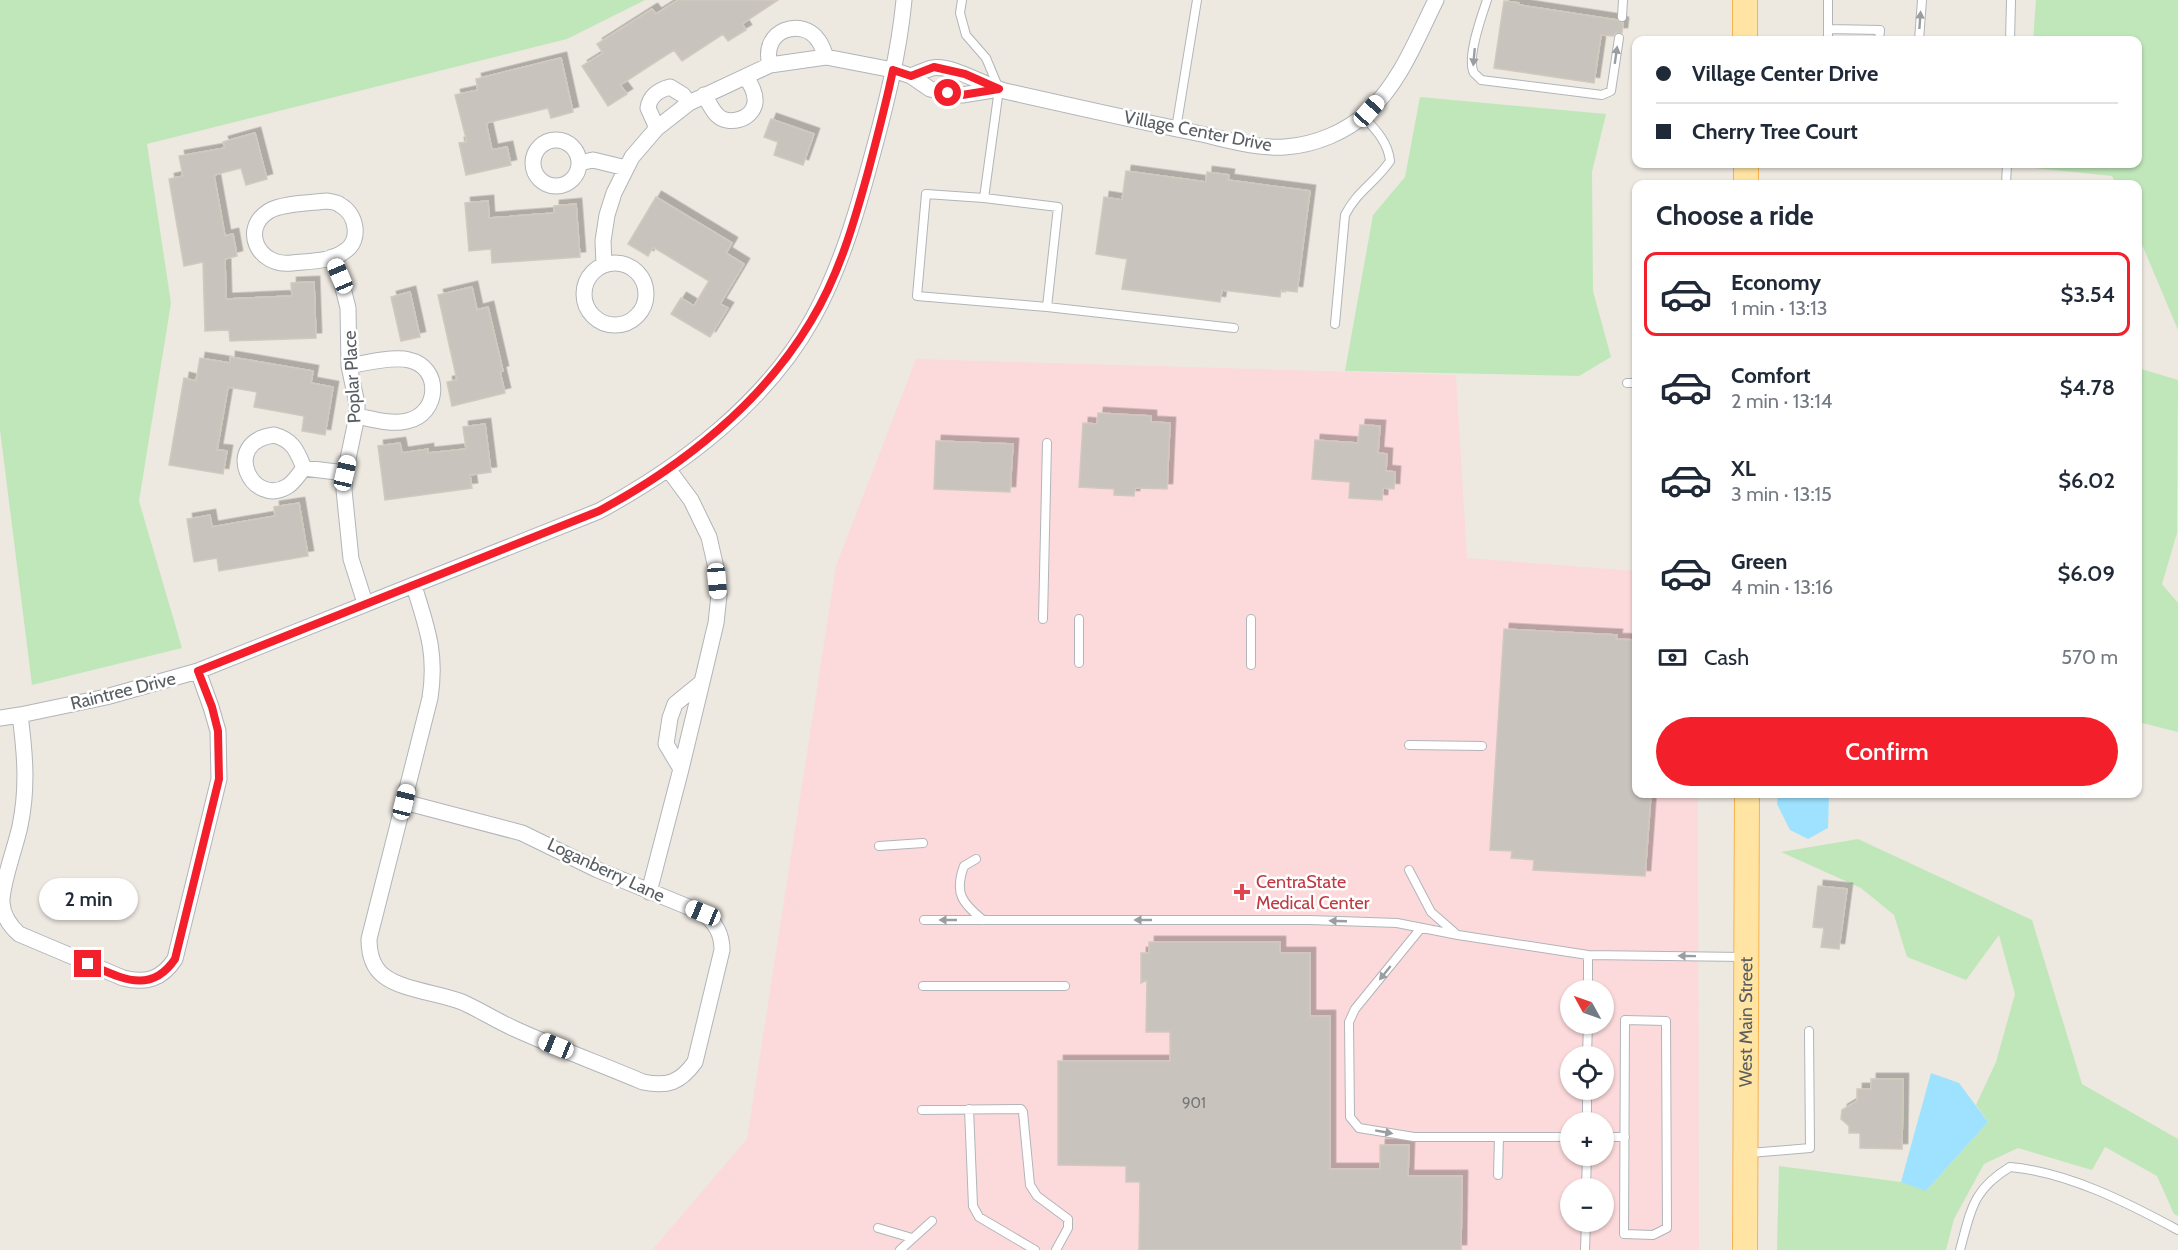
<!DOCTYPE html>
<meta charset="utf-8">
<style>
:root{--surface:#fff;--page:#f6f6f7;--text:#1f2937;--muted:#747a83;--line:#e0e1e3;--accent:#f3202c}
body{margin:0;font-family:Cabin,sans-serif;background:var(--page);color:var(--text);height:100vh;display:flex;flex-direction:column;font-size:22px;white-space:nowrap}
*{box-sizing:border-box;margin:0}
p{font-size:20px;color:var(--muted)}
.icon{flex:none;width:33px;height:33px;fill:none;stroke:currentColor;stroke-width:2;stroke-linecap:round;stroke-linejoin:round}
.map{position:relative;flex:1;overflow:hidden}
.sheet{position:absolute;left:1632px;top:180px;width:510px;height:618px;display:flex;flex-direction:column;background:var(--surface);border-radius:12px;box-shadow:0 2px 4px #0004}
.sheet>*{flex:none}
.hud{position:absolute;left:1632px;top:36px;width:510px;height:132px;border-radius:12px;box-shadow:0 2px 4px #0004;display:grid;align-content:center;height:132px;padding:0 24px;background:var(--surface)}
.needle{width:39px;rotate:310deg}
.controls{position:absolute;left:1560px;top:980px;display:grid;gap:12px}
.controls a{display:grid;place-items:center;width:54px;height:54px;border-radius:50%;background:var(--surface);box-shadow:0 2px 4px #0004;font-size:30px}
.end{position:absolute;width:27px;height:27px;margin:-14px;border:8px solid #f3202c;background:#fff;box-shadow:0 0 0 3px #fff}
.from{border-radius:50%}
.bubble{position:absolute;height:42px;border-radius:21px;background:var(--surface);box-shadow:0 2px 4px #0004;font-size:20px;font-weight:600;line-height:42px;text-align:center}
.car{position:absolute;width:18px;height:36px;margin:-18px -9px;border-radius:8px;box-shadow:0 0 4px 2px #0007;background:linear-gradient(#fff 24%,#345 0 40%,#fff 0 76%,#345 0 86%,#fff 0)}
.hud b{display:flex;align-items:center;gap:21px;height:57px;font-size:22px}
.hud b+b{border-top:2px solid var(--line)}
.hud i{width:15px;height:15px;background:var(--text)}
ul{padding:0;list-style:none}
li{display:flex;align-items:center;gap:18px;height:84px;margin:0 12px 9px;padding:0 12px;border:3px solid transparent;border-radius:12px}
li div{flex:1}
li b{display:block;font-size:22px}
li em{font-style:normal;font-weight:600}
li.active{border-color:var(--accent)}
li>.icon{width:54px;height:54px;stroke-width:1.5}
h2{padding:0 24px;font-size:27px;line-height:72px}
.pay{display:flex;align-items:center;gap:15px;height:66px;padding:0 24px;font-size:22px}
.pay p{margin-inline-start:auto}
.primary-button{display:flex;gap:12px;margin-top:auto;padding:12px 24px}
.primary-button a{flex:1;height:69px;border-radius:36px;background:var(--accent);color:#fff;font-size:24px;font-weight:600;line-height:69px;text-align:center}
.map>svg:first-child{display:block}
.medical{fill:#fcdadb;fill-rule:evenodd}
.green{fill:#c0e7ba}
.water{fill:#9ee2ff}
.building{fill:#c8c3bd;stroke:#d2c9be;stroke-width:1.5;filter:url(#shadow)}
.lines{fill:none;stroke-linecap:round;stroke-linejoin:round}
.lane-casing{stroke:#b1b5b9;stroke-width:10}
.street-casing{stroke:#b1b5b9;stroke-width:17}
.primary-casing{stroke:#f9b24d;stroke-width:26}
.lane{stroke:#fff;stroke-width:8}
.street{stroke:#fff;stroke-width:15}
.primary{stroke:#ffe4a3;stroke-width:24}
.oneway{fill:#9b9ea1}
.route{stroke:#f3202c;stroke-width:8}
.health-dot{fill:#e0444e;stroke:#fff;stroke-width:2}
.labels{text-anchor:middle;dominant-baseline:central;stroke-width:5;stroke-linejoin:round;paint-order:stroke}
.number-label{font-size:15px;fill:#757779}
.street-label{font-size:18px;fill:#595e62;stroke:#fff}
.health-label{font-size:18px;fill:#be3a42;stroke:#fff;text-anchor:start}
</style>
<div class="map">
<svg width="2178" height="1250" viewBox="0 0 2178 1250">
<defs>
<filter id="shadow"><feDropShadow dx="5.5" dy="-5.5" stdDeviation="0" flood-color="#0004"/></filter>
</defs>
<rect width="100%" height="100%" fill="#ede8e0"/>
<path class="medical" d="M916 359 1456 375 1467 558 1636 571V794H1698L1699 1250H652L747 1139 836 566ZM1570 990H1604V1023H1570ZM1570 1056H1604V1089H1570ZM1570 1122H1604V1155H1570ZM1570 1188H1604V1221H1570Z"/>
<path class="green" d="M0 0H645L567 39 147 144 171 303 139 501 182 648 32 685 0 430Z
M2036 0H2178V330L2138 235V184H2116L2112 176 2024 167V164H2138V40H2033Z
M1420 97 1606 114 1592 172 1593 291 1611 357 1579 376 1345 371 1373 215 1405 177Z
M2138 368 2178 380 2177 533 2162 584 2178 603V732L2138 722Z
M1858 839 2032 920 2082 1084 2178 1139V1216L2174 1214 2157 1176 2105 1147 2092 1170 2018 1148 1984 1164 1954 1219 1946 1250H1777L1779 1166 1901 1182 1927 1190 1988 1122 1976 1105 1996 1062 2015 994 1999 935 1966 980 1907 957 1894 915 1861 888 1781 852Z"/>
<path class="water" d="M1778 794H1829L1828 828 1808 839 1790 830 1777 804Z
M1931 1073 1959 1083 1988 1122 1926 1191 1901 1182Z"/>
<path class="building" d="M678 0H778L742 24 746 30 728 41 723 34 682 61 674 50 620 85 627 94 608 106 582 66 603 53 597 44 652 9 656 14Z
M1504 1 1519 3V5L1617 20 1623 23 1622 33H1616L1613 36 1601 35 1594 83 1494 68Z
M561 58 573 112 551 118 548 108 486 123 492 150 507 147 511 165 466 175 459 143 467 142 455 95 478 90 476 79Z
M771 119 814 134 803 165 774 155 778 142 764 137Z
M255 133 267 179 246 185 241 168 214 175 225 236 233 234 237 256 225 259 226 299 292 296 291 283 314 282 316 338 230 341 229 330 205 331 203 262 184 266 169 179 183 176 179 156 225 148 223 142Z
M1126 171 1206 182 1207 172 1229 175 1228 180 1310 191 1297 292 1281 290 1280 297 1222 290 1220 302 1122 289 1127 259 1096 254 1104 197 1122 200Z
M656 197 732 243 726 253 744 264 720 304 728 308 710 337 671 314 681 298 694 306 709 281 653 247 648 256 628 244Z
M488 201 489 218 554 213V206L576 204 580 257 492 263 491 249 469 251 465 203Z
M472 287 477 310 488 307 503 371 500 372 505 393 452 406 447 382 457 380 438 295Z
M410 292 420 337 401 341 391 297Z
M230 357 313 371 311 383 333 387 325 435 302 431 304 416 254 407 257 392 228 387 217 450 227 451 223 474 169 465 184 378 196 381 200 358 230 363Z
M1098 413 1151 416V422L1170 423 1167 489 1135 488 1134 496 1114 495V489L1079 487 1083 423 1097 424Z
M485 424 491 472 470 475 472 488 385 500 378 446 400 443 402 453 428 449V453L466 449 463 427Z
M1360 425 1380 426 1378 453 1387 454 1386 471 1395 472 1394 489 1383 488 1382 500 1349 498 1350 482 1312 479 1315 440 1358 443Z
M936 441 1013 444 1010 492 934 489Z
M299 503 308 556 219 571 217 558 194 562 187 519 210 515 212 527 275 516 274 507Z
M1504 629 1617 635 1616 639 1636 640V794H1651L1645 876 1533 870 1534 860 1511 858 1512 851 1490 850Z
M1818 886 1847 889 1839 949 1821 947 1824 928 1813 927Z
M1149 942H1280V953H1310V1016H1330V1169H1380V1145H1409L1408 1176H1462L1461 1250H1139L1140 1182H1126V1166L1058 1165V1061H1170V1032H1146L1147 980 1141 983V953H1149Z
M1871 1079H1903L1902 1149 1860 1148V1133H1849V1126L1841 1119 1842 1110 1857 1101V1089H1871Z"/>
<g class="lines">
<g class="lane-casing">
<path id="lane" d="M962 0 960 13 966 35 986 58 999 89 984 198 1058 207 1047 307 1234 328
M1487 0C1482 15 1466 58 1474 73 1476 75 1479 77 1481 80L1602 95 1611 91 1619 38
M1828 0V40
M1622 17 1623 0
M1829 29 1880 30 1879 40
M1919 40 1922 0
M2010 40 2011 0
M1176 129 1197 0
M2006 184 2007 164
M984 198 926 194 917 296 1047 307
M1335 324 1345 215C1357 191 1376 182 1390 161 1388 142 1376 130 1363 116
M1627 383H1636
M1043 619 1047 443
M1079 619V663
M1251 665V619
M1409 745 1482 746
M879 846 923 843
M976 859 964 866C954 893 962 903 983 920
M1409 870 1431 912 1455 933
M924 920H1310L1397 923 1458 935 1588 955 1744 957
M1421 928 1355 1009 1349 1022 1350 1117 1359 1128 1414 1137H1570
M923 986H1065
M1588 990V955
M1625 1020 1666 1021 1667 1228 1653 1235 1624 1234Z
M1587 1056 1588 1023
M969 1109 973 1206 979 1217 1035 1250
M922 1110 1021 1109 1023 1112 1030 1185 1037 1196 1068 1219V1228L1056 1250
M1587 1122V1089
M1604 1137H1625
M1750 1153 1810 1148 1809 1031
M1498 1175 1499 1137
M1586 1188 1587 1155
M878 1228 912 1238
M900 1250 932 1221
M1585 1250 1586 1221
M1960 1250C1971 1210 1972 1190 2010 1167 2068 1172 2128 1203 2178 1230"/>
</g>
<g class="street-casing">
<path id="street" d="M770 65C760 29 803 17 818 40 822 45 824 52 826 57
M911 76C918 73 925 70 932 68 952 64 985 86 1005 91 1067 105 1129 119 1192 132 1222 138 1254 149 1285 147 1315 145 1346 132 1368 112 1400 83 1417 38 1436 0
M704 95C708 101 712 110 717 115 728 126 752 120 755 103 756 93 751 85 746 77
M657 128 648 108C650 95 659 90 670 87L683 95 689 103
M533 163a23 23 0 1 1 46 0a23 23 0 1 1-46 0Z
M579 163 593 160 626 168
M327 201C331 202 337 202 340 205 356 213 362 240 345 251 331 262 308 261 292 263 258 267 240 229 269 211 282 203 311 203 327 201Z
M332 257 340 276 348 308 349 366 357 404V416L345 473 344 490 351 559 365 603
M584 294a31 31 0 1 1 62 0a31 31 0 1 1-62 0Z
M604 264 603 241 607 215 614 193 632 157 657 128 689 103 770 65 826 57 893 70 911 76 930 89 948 93 962 95 999 89
M349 366C364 363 394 356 409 360 442 367 440 414 407 421 391 425 372 419 357 416
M274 435C293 440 297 451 304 468 299 474 294 482 288 486 252 509 220 442 274 435Z
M304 468 345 473
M20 715C25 753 28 788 20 826 16 846 1 885 2 903 3 916 9 925 19 934L123 978C146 984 162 979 175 959L219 779 218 731 211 707 198 671
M0 718 20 715 106 697 198 671 599 511C682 466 767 402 813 318 841 267 857 212 872 156 886 105 899 53 904 0
M681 769 702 682
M404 802 522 833 598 870 703 913C716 923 722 934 722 950L695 1062C680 1083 667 1087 643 1082 600 1064 557 1048 515 1029 497 1021 480 1010 462 1002 439 993 402 990 384 976 372 967 369 953 369 939L430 698C437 653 427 628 414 586
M649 892 681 769 666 744 670 718 675 704 702 682 716 623 719 595 716 568 709 537 691 500 668 469"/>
</g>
<g class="primary-casing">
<g id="primary">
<path d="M1745 0V40"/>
<path d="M1746 164V184"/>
<path id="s1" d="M1745 1250 1747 794"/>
</g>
</g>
<use href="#lane" class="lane"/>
<use href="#street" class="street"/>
<use href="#primary" class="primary"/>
</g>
<defs><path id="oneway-solid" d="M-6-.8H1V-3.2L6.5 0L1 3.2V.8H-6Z" transform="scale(1.5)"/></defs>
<g class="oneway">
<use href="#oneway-solid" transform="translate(1920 20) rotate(-86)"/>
<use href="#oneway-solid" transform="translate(1616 55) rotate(-82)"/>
<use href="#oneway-solid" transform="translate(1474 57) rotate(95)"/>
<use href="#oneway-solid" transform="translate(948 920) rotate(180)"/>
<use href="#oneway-solid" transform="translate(1143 920) rotate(180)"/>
<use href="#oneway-solid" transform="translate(1338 921) rotate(-178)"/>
<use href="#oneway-solid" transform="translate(1687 956) rotate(-179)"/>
<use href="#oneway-solid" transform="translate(1385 973) rotate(129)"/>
<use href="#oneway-solid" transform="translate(1384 1132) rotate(10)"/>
</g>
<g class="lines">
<path class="route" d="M88 964C120 977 150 996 175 959L219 779 218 731 212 707 198 671 599 511C683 466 762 403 811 321 839 275 854 223 868 172 877 138 886 104 893 70L911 76 934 67 965 74 999 89 962 95 948 93"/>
</g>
<path class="health-dot" d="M1239 883h6v6h6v6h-6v6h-6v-6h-6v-6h6z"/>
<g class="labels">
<g class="number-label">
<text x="1194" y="1103">901</text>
</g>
<g class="street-label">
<text transform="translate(1198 131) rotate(11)">Village Center Drive</text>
<text transform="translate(352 377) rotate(-93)">Poplar Place</text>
<text transform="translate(123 691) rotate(-14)">Raintree Drive</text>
<text transform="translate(606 870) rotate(25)">Loganberry Lane</text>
<text stroke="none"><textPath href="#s1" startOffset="228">West Main Street</textPath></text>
</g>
<g class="health-label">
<text x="1256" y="882">CentraState<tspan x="1256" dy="21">Medical Center</tspan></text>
</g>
</g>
</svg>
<div class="controls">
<a><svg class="needle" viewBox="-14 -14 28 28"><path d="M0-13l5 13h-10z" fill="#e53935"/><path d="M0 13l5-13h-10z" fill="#747a83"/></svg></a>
<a><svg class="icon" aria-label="locate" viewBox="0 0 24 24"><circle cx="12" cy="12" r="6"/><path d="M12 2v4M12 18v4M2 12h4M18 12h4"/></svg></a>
<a>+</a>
<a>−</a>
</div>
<i class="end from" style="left:948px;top:93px"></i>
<i class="end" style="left:88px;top:964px"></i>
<div class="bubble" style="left:39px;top:878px;width:99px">2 min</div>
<i class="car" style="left:1369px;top:111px;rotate:42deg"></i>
<i class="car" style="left:340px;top:276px;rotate:337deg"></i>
<i class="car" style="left:345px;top:473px;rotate:13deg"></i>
<i class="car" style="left:717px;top:581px;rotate:175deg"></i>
<i class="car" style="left:404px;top:802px;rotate:14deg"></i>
<i class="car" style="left:703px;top:913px;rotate:292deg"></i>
<i class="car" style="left:556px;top:1046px;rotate:292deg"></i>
<div class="hud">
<b><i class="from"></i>Village Center Drive</b>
<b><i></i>Cherry Tree Court</b>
</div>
<section class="sheet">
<h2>Choose a ride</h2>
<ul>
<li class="active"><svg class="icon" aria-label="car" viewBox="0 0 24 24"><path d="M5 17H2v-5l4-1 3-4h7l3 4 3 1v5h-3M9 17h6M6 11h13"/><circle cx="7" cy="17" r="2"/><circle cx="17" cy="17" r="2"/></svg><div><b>Economy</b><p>1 min · 13:13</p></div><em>$3.54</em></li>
<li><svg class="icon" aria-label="car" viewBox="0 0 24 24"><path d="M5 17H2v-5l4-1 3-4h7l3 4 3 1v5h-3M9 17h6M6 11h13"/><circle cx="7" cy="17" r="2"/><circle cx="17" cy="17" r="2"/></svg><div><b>Comfort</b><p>2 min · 13:14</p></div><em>$4.78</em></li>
<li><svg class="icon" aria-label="car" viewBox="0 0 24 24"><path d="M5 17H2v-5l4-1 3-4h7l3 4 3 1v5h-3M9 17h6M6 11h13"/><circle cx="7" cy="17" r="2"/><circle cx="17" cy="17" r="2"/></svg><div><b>XL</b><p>3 min · 13:15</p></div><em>$6.02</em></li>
<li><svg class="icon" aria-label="car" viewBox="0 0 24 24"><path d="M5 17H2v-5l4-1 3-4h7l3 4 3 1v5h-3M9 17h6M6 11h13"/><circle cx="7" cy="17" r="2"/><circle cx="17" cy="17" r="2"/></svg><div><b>Green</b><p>4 min · 13:16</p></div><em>$6.09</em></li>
</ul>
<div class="pay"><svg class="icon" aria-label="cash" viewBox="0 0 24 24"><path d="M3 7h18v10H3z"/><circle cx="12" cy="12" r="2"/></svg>Cash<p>570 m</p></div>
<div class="primary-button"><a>Confirm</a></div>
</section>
</div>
